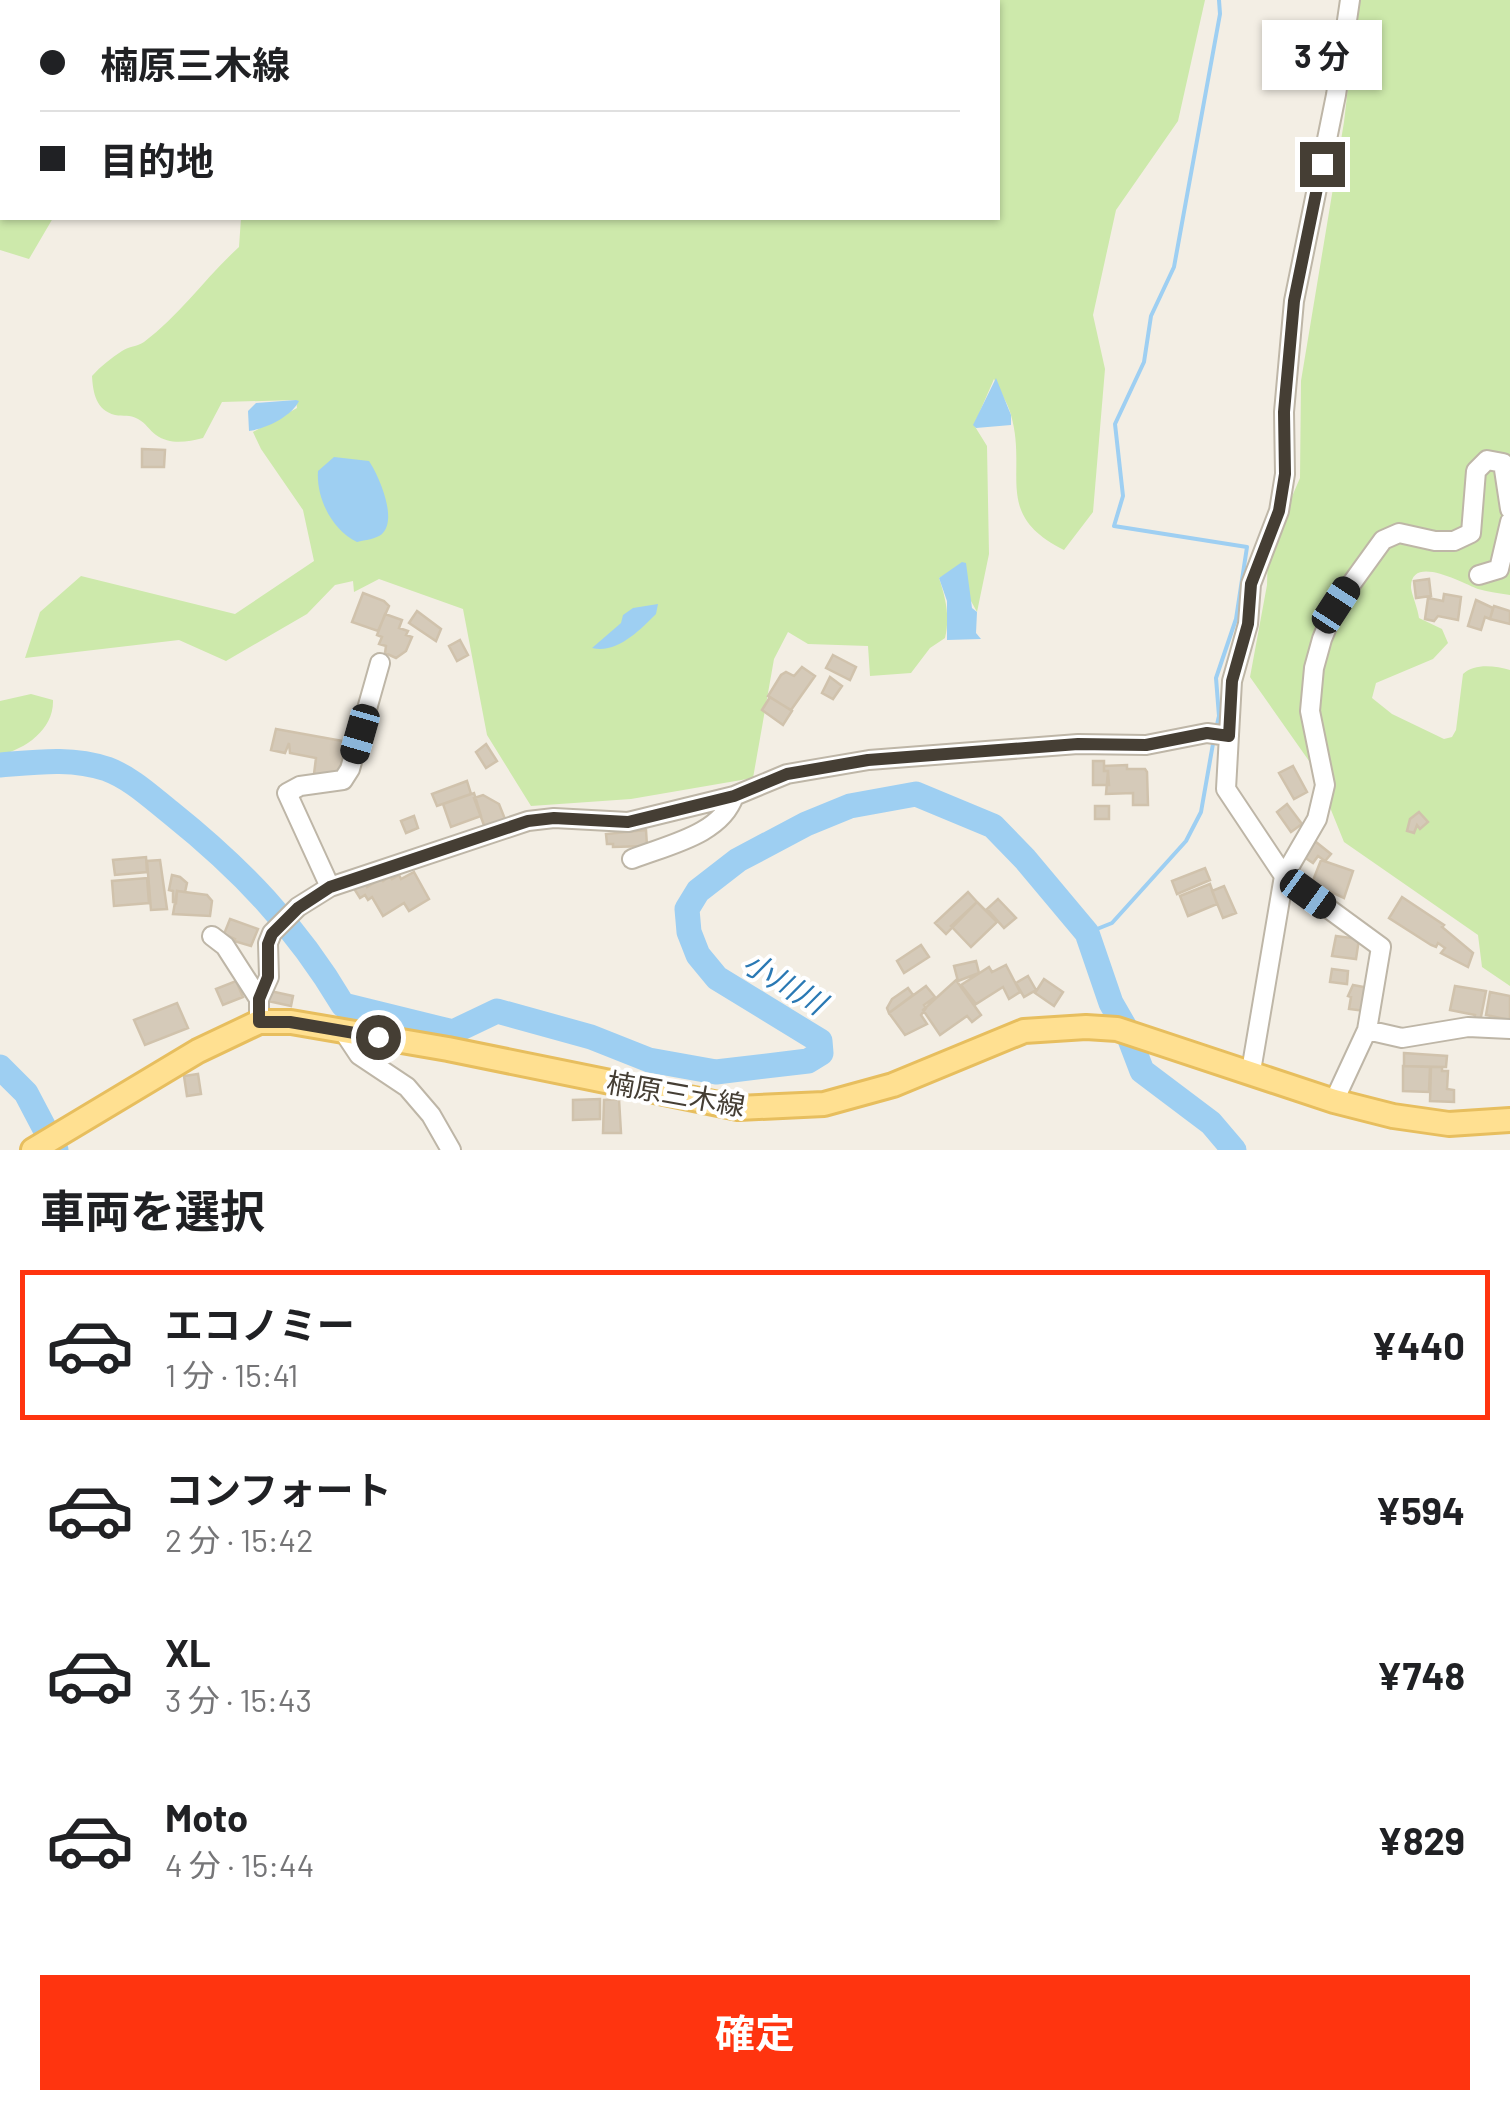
<!DOCTYPE html>
<html lang="ja">
<meta charset="utf-8">
<style>
:root{--surface:#fff;--page:#f2f2f2;--text:#202124;--muted:#757577;--line:#e0e0e0;--accent:#ff340f}
body{margin:0;font-family:Barlow,"Noto Sans JP",sans-serif;background:var(--page);color:var(--text);height:100vh;display:flex;flex-direction:column;font-size:38px;white-space:nowrap}
*{box-sizing:border-box;margin:0}
p{font-size:32px;color:var(--muted)}
.icon{flex:none;width:55px;height:55px;fill:none;stroke:currentColor;stroke-width:2;stroke-linecap:round;stroke-linejoin:round}
.map{position:relative;height:1150px;overflow:hidden}
.details{display:flex;flex-direction:column;background:var(--surface);flex:1}
.details>*{flex:none}
.banner{position:absolute;left:0px;top:0px;width:1000px;height:220px;box-shadow:0 2px 8px #0004;display:grid;align-content:center;height:220px;padding:0 40px;background:var(--surface)}
.end{position:absolute;width:45px;height:45px;margin:-22px;border:12px solid #453e34;background:#fff;box-shadow:0 0 0 5px #fff}
.from{border-radius:50%}
.bubble{position:absolute;height:70px;border-radius:0px;background:var(--surface);box-shadow:0 2px 8px #0004;font-size:32px;font-weight:700;line-height:70px;text-align:center}
.car{position:absolute;width:30px;height:60px;margin:-30px -15px;border-radius:12px;box-shadow:0 0 8px 2px #0007;background:linear-gradient(#222 24%,#8ab4d8 0 40%,#222 0 76%,#8ab4d8 0 86%,#222 0)}
.banner b{display:flex;align-items:center;gap:35px;height:95px;font-size:38px}
.banner b+b{border-top:2px solid var(--line)}
.banner i{width:25px;height:25px;background:var(--text)}
ul{padding:0;list-style:none}
li{display:flex;align-items:center;gap:30px;height:150px;margin:0 20px 15px;padding:0 20px;border:5px solid transparent;border-radius:0px}
li div{flex:1}
li b{display:block;font-size:38px}
li em{font-style:normal;font-weight:700}
li.on{border-color:var(--accent)}
li>.icon{width:90px;height:90px;stroke-width:1.5}
h2{padding:0 40px;font-size:45px;line-height:120px}
.cta{display:flex;gap:20px;margin-top:auto;padding:20px 40px}
.cta a{flex:1;height:115px;border-radius:0px;background:var(--accent);color:#fff;font-size:40px;font-weight:700;line-height:115px;text-align:center}
.map>svg:first-child{display:block}
.green{fill:#cde9ab}
.water{fill:#9ecff2}
.lines{fill:none;stroke-linecap:round;stroke-linejoin:round}
.stream{stroke:#9ecff2;stroke-width:4}
.river{stroke:#9ecff2;stroke-width:25}
.building{fill:#d5cab9;stroke:#d0c2ac;stroke-width:2.5}
.minor-casing{stroke:#beb6a7;stroke-width:22}
.major-casing{stroke:#e7be5e;stroke-width:28}
.minor{stroke:#fff;stroke-width:18}
.major{stroke:#ffe091;stroke-width:22}
.route{stroke:#453e34;stroke-width:12}
.labels{text-anchor:middle;dominant-baseline:central;stroke-width:8;stroke-linejoin:round;paint-order:stroke}
.street-label{font-size:28px;fill:#453e34;stroke:#fff}
.water-label{font-size:30px;font-style:italic;fill:#2a79b4;stroke:#fff}
</style>
<div class="map">
<svg width="1510" height="1150" viewBox="0 0 1510 1150">
<rect width="100%" height="100%" fill="#f3eee4"/>
<path class="green" d="M0 0H1205L1178 121 1116 210 1093 315 1105 369 1093 512 1064 550C992 514 1028 475 1011 415 1008 403 999 390 994 379L974 425 987 446 989 554 977 612 954 570 939 578C946 599 950 617 945 638L930 648 911 673 870 676 868 646 808 644 788 632 774 659 753 778 631 799 531 806 487 735 463 609 379 579 354 592 353 581 335 585 307 614 226 661 179 640 25 658 40 612 81 576 235 614 314 561 303 510 261 449 253 432 297 408 296 400 222 402 203 438C187 442 170 445 156 435 149 430 146 423 138 419 129 414 124 417 115 415 96 410 93 393 92 376 101 366 111 358 122 351 129 346 137 347 144 342 180 315 206 277 239 247L241 218H998V2H2V218H53L29 259 0 250Z
M1358 0H1510V595C1499 593 1489 592 1478 589 1464 584 1410 553 1411 588 1412 595 1418 609 1419 618L1442 629 1448 643 1433 659 1376 683 1372 698 1392 714 1444 739 1452 737 1456 730 1463 674C1475 663 1495 666 1510 670V986L1482 967 1478 935 1344 842 1314 768 1250 677 1267 585 1268 552 1300 478 1301 381 1344 122Z
M31 694 53 700C54 729 26 749 0 755V701Z"/>
<path class="water" d="M996 378 1011 415V425L976 428 973 425Z
M296 400 299 401C291 417 265 429 249 431L248 411 256 403Z
M334 457 369 461C379 476 398 519 382 534 376 539 365 540 357 542 332 530 316 498 318 471Z
M962 562 966 563 972 608 977 612 976 633 981 639 947 640V601L939 578Z
M658 604 656 614C640 630 617 654 592 648L621 623 623 615 633 608Z"/>
<g class="lines">
<path class="stream" d="M1216 729 1219 716 1216 678 1236 619 1247 547 1114 526 1123 496 1115 424 1144 362 1151 316 1174 267 1220 14 1219 0
M1087 933 1112 923 1186 841 1201 812 1214 738"/>
<path class="river" d="M0 765C36 762 72 757 107 769 131 778 150 796 170 812 240 868 297 927 343 1005L453 1032 497 1011 591 1037 649 1060 716 1072 808 1061 821 1053 820 1041 717 978 698 955 689 932 687 909 698 891 738 860 806 824 850 806 916 794 993 826 1025 859 1087 933 1111 1003 1126 1029 1142 1071 1211 1123 1234 1150
M0 1067 26 1093 56 1150"/>
</g>
<path class="building" d="M142 449 165 450 164 467H142Z
M1429 579 1431 596 1416 598 1414 581Z
M363 593 384 601 389 606 378 631 352 622Z
M1444 594 1461 597 1458 620 1438 616 1434 621 1425 619 1428 598 1443 601Z
M1476 600 1493 608 1490 619 1485 617 1481 630 1468 626Z
M1494 606 1510 611V624L1490 619Z
M417 611 441 629 436 641 409 623Z
M385 614 402 620 399 628 408 631 406 635 412 637 406 651 396 658 385 653 386 646 379 644 382 637 377 635Z
M460 640 468 655 457 661 449 646Z
M833 655 856 667 850 680 826 668Z
M802 667 815 676 791 710 768 696 781 675 786 672 794 676Z
M830 677 842 686 833 699 822 693Z
M770 697 792 711 783 725 762 710Z
M276 729 348 742 338 775 314 774 316 758 290 753 289 743 285 753 271 750Z
M486 744 497 761 486 768 476 752Z
M1093 761H1104V771H1108L1109 785H1093Z
M1127 765V769H1145L1147 772 1148 805H1133V793L1106 794 1108 771H1104V766Z
M1293 766 1307 792 1294 799 1279 773Z
M467 781 471 794 437 806 432 794Z
M474 793 481 816 451 827 443 804Z
M483 795 499 804 505 819 485 828 474 798Z
M1287 804 1302 824 1291 832 1277 812Z
M1095 806H1109V819H1095Z
M1419 812 1428 822 1420 829 1417 825 1414 833 1407 831 1410 819Z
M414 816 418 828 406 833 401 821Z
M646 830 647 846 613 847V844H607L606 834Z
M1316 842 1331 854 1325 861 1318 856 1313 863 1301 855 1309 844Z
M146 857 147 872 115 875 113 860Z
M160 860 167 909 151 910 147 861Z
M1321 860 1353 871 1344 898 1312 883Z
M1205 868 1210 880 1177 894 1172 881Z
M414 872 429 899 409 911 404 903 383 916 372 897 368 900 365 895 360 898 353 887 365 883 367 887 381 879 383 881 390 876 392 879 399 875 401 879Z
M172 875 180 877 187 883 185 892 177 891 176 903 173 902V891L169 890Z
M147 878 149 903 114 906 112 881Z
M1210 884 1217 904 1188 916 1180 896Z
M1224 886 1236 913 1223 918 1212 891Z
M177 891 207 895 212 901 210 916 173 914Z
M968 892 977 902 946 934 935 923Z
M1402 897 1444 925 1442 927 1473 953 1468 967 1441 953 1445 948 1438 943 1436 947 1431 945 1389 918Z
M998 899 1016 918 1004 928 987 909Z
M977 902 997 922 971 947 951 926Z
M230 919 258 929 251 946 234 941 235 939 224 934Z
M1336 936 1359 939 1356 959 1332 956Z
M921 945 929 957 904 973 897 961Z
M976 961 979 973 958 981 954 966Z
M1006 965 1020 992 1009 999 1003 987 976 1004 961 985 989 967 992 972Z
M1332 969 1348 971 1347 984 1330 982Z
M1028 976 1036 990 1024 997 1016 983Z
M1044 979 1063 992 1054 1006 1035 993Z
M956 980 981 1015 972 1022 967 1016 940 1035 923 1010Z
M236 981 243 997 223 1005 216 989Z
M1353 985 1369 988 1366 1011 1349 1009 1351 997 1348 996Z
M926 986 935 997 924 1005 926 1008 921 1015 927 1024 905 1035 889 1013Z
M1455 986 1486 991 1480 1022 1474 1021 1475 1015 1450 1010Z
M908 988 913 995 889 1013 887 1008 892 999Z
M270 991 293 996 291 1006 268 1001Z
M1490 992 1510 996V1020L1486 1015Z
M177 1003 188 1028 145 1045 134 1020Z
M1404 1053 1447 1056 1446 1067 1404 1066Z
M1403 1066 1430 1067 1429 1092 1403 1091Z
M1431 1067H1442V1071H1448L1447 1089 1454 1090V1102L1430 1101Z
M198 1074 201 1094 187 1096 184 1076Z
M600 1099V1119L573 1120V1100Z
M619 1099 621 1133H603L604 1100Z"/>
<g class="lines">
<g class="minor-casing">
<path id="minor" d="M1479 575 1499 569 1510 522
M632 859C667 845 721 835 734 796
M330 887 287 793 300 786 343 780 350 769 380 663
M212 936 225 946 259 999
M259 1022V999L269 977 268 943 272 933 298 907 330 887 528 821 554 818 628 822 734 796 787 774 869 760 1078 744 1146 745 1207 733 1229 736
M1367 1030 1402 1038 1468 1027 1510 1029
M343 1031 359 1055 407 1087 431 1115 451 1150
M1251 1071 1284 876 1317 819 1325 785 1310 711 1314 668 1322 639 1336 605 1383 540 1399 533 1435 541H1454L1471 533 1476 471 1487 460 1503 463 1510 509
M1334 1101 1367 1030 1381 947 1284 876 1226 789 1232 681 1248 624 1251 584 1279 511 1285 474 1284 412 1294 301 1336 95 1350 0"/>
</g>
<g class="major-casing">
<path id="major" d="M33 1150 198 1051 259 1022H291L448 1049 738 1108 824 1104 893 1085 1024 1031 1086 1027 1117 1029 1334 1101 1393 1116 1449 1124 1510 1120"/>
</g>
<use href="#minor" class="minor"/>
<use href="#major" class="major"/>
</g>
<g class="lines">
<path class="route" d="M378 1037 290 1022H259V999L268 977V944L272 934 298 908 330 887 528 821 554 818 628 822 734 796 787 774 868 760 1078 744 1146 745 1207 733 1229 736 1232 681 1248 624 1251 584 1279 511 1285 474 1284 412 1294 301 1322 164"/>
</g>
<g class="labels">
<g class="street-label">
<text transform="translate(676 1093) rotate(10)">楠原三木線</text>
</g>
<g class="water-label">
<text transform="translate(785 982) rotate(31)">小川川</text>
</g>
</g>
</svg>
<i class="end from" style="left:378px;top:1037px"></i>
<i class="end" style="left:1322px;top:164px"></i>
<div class="bubble" style="left:1262px;top:20px;width:120px">3 分</div>
<i class="car" style="left:1336px;top:605px;rotate:33deg"></i>
<i class="car" style="left:360px;top:734px;rotate:196deg"></i>
<i class="car" style="left:1308px;top:894px;rotate:126deg"></i>
<div class="banner">
<b><i class="from"></i>楠原三木線</b>
<b><i></i>目的地</b>
</div>
</div>
<section class="details">
<h2>車両を選択</h2>
<ul>
<li class="on"><svg class="icon" aria-label="car" viewBox="0 0 24 24"><path d="M5 17H2v-5l4-1 3-4h7l3 4 3 1v5h-3M9 17h6M6 11h13"/><circle cx="7" cy="17" r="2"/><circle cx="17" cy="17" r="2"/></svg><div><b>エコノミー</b><p>1 分 · 15:41</p></div><em>¥440</em></li>
<li><svg class="icon" aria-label="car" viewBox="0 0 24 24"><path d="M5 17H2v-5l4-1 3-4h7l3 4 3 1v5h-3M9 17h6M6 11h13"/><circle cx="7" cy="17" r="2"/><circle cx="17" cy="17" r="2"/></svg><div><b>コンフォート</b><p>2 分 · 15:42</p></div><em>¥594</em></li>
<li><svg class="icon" aria-label="car" viewBox="0 0 24 24"><path d="M5 17H2v-5l4-1 3-4h7l3 4 3 1v5h-3M9 17h6M6 11h13"/><circle cx="7" cy="17" r="2"/><circle cx="17" cy="17" r="2"/></svg><div><b>XL</b><p>3 分 · 15:43</p></div><em>¥748</em></li>
<li><svg class="icon" aria-label="car" viewBox="0 0 24 24"><path d="M5 17H2v-5l4-1 3-4h7l3 4 3 1v5h-3M9 17h6M6 11h13"/><circle cx="7" cy="17" r="2"/><circle cx="17" cy="17" r="2"/></svg><div><b>Moto</b><p>4 分 · 15:44</p></div><em>¥829</em></li>
</ul>
<div class="cta"><a>確定</a></div>
</section>
